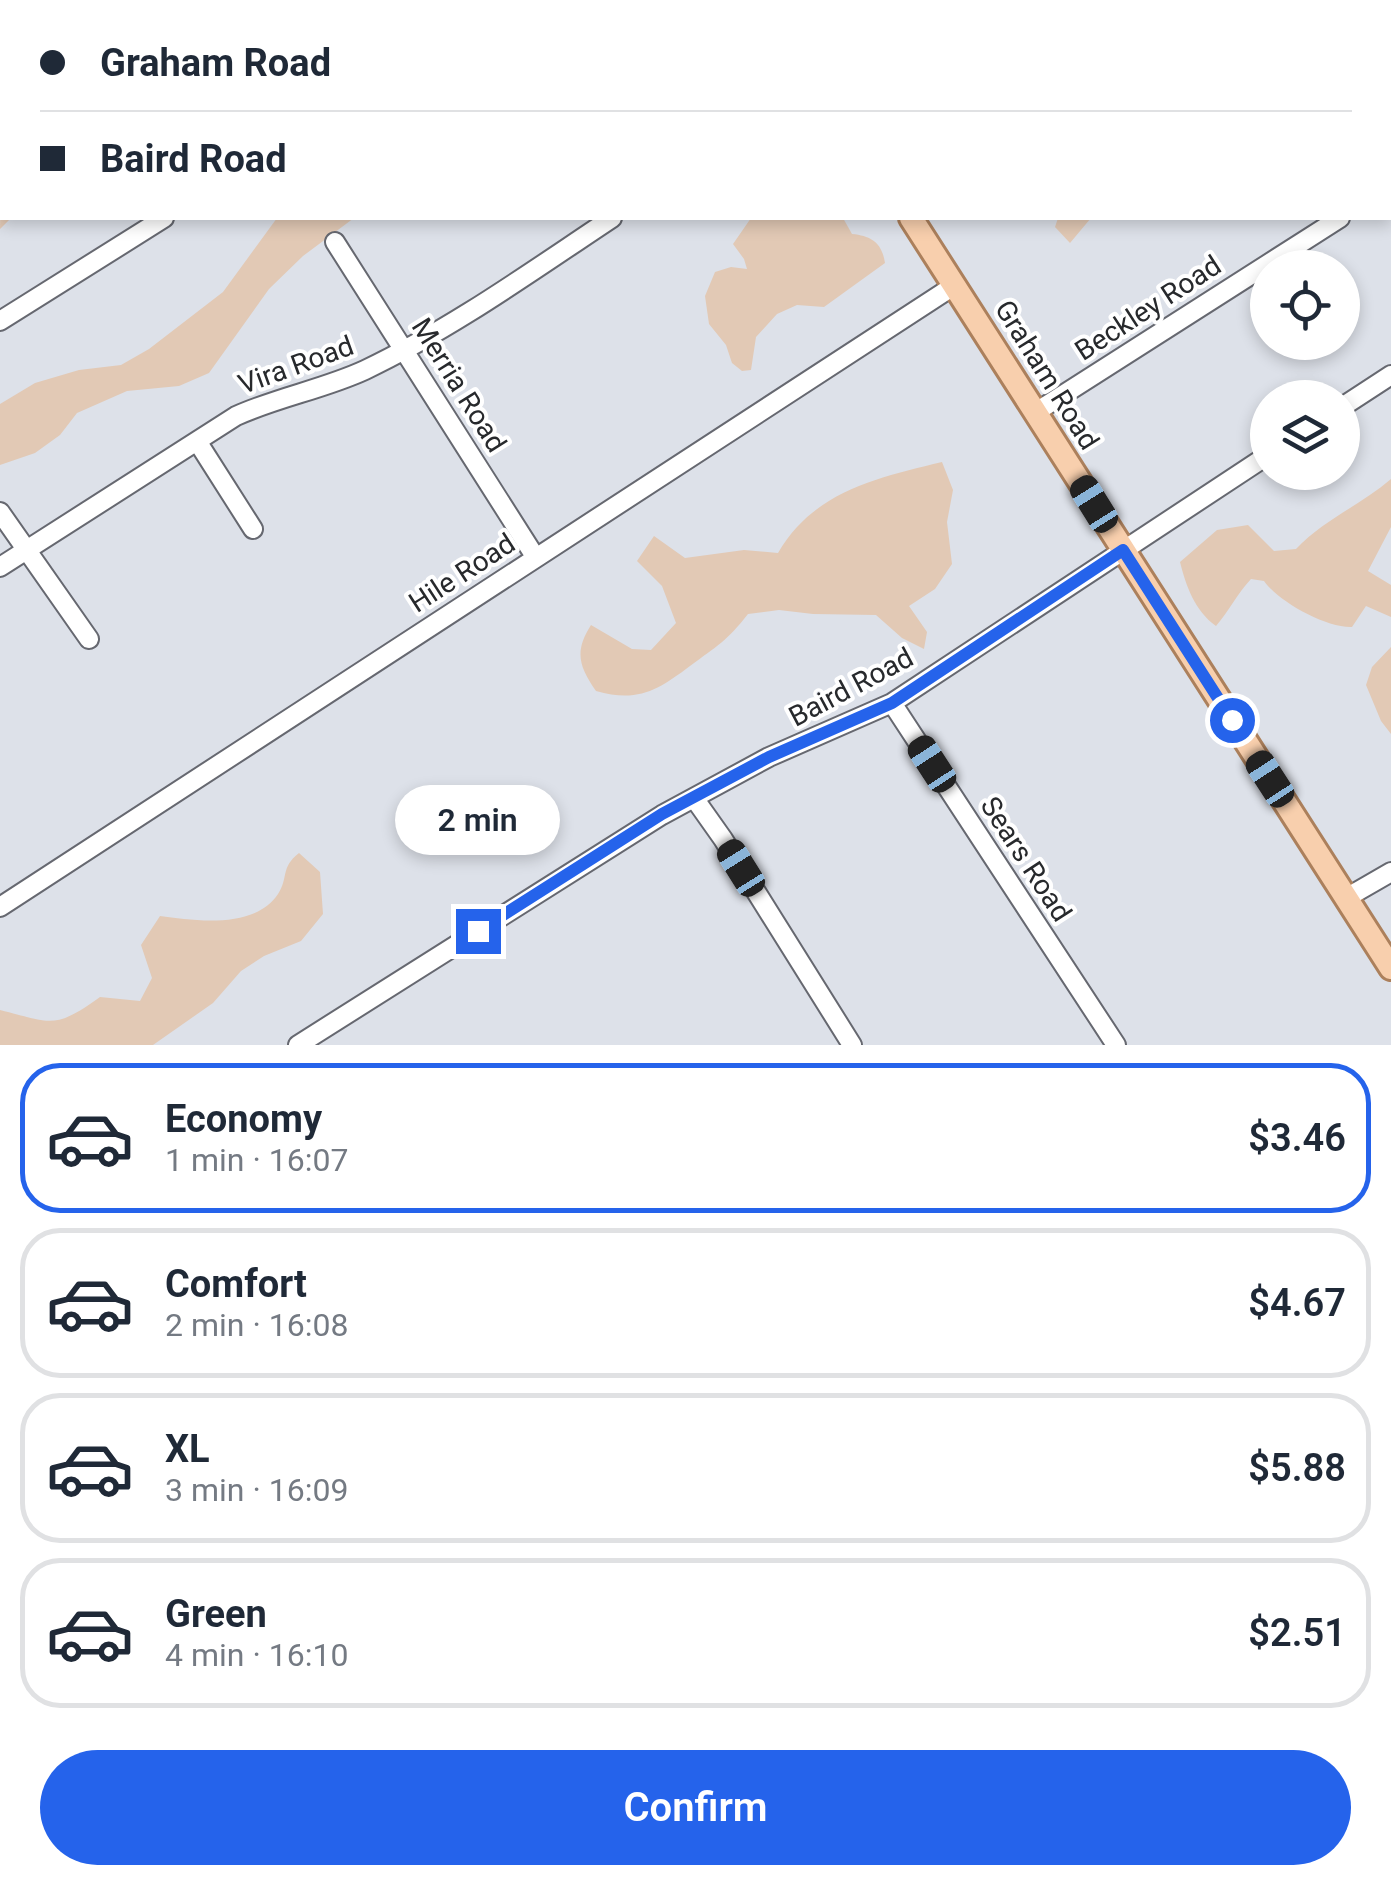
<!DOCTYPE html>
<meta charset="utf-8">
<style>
:root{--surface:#fff;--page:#f6f6f7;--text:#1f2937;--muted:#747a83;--line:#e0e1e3;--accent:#2563eb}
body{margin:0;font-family:Roboto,sans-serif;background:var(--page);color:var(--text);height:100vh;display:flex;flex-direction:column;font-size:38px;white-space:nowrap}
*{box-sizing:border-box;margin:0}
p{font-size:32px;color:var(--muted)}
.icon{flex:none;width:55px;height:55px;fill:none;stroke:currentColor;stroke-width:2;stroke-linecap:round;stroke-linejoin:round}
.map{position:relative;height:1045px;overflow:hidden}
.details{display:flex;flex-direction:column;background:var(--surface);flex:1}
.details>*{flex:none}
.guide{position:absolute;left:0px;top:0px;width:1392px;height:220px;box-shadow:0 5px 15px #0003;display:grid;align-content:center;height:220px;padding:0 40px;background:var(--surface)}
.tools{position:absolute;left:1250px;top:250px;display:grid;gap:20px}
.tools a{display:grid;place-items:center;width:110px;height:110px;border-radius:50%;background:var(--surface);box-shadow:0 5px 15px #0003;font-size:50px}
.end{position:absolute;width:45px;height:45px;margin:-22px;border:12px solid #2563eb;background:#fff;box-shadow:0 0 0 5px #fff}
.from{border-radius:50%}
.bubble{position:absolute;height:70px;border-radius:35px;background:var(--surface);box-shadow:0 5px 15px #0003;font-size:32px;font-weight:600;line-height:70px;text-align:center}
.car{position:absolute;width:30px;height:60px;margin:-30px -15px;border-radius:12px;box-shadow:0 0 8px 2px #0007;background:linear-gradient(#222 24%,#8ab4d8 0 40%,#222 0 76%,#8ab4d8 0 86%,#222 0)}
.guide b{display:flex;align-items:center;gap:35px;height:95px;font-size:38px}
.guide b+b{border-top:2px solid var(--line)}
.guide i{width:25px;height:25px;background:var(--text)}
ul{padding:18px 0 0;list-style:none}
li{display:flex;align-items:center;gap:30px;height:150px;margin:0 20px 15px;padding:0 20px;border:5px solid var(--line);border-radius:40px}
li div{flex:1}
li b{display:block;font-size:38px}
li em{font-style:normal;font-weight:600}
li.active{border-color:var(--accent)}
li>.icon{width:90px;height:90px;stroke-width:1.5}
.action{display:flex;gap:20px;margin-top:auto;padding:20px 40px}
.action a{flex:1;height:115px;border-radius:60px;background:var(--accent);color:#fff;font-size:40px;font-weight:600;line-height:115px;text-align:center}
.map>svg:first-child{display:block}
.green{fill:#e2c9b5}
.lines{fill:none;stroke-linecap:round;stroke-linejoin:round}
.minor-casing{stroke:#666870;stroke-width:22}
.major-casing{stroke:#ac805c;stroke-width:28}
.minor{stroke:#fff;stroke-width:18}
.major{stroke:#f8cfad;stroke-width:22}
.route{stroke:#2563eb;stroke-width:12}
.labels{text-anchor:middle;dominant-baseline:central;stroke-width:8;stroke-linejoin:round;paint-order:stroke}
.street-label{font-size:28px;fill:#27292c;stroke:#fff}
</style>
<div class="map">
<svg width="1391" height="1045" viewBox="0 0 1391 1045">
<rect width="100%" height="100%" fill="#dde1e9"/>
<path class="green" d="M162 0H333L159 2Z
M1391 0 1390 14V2L1141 1Z
M2 89V218H11L0 229Z
M277 218H354L303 256 269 289 209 373 179 386 127 391 77 413 60 435 35 453 0 465V404L35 383 79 370 121 365 149 349 223 292Z
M751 218H843L852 234C872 236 882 243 885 263L824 307 797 305 777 314 756 337 751 370 742 371 732 363 726 345 709 324 705 296 715 272 731 267 747 269 744 259 733 244Z
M1058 218H1091L1070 243 1055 227Z
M942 462 953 490 947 522 952 564 935 589 909 606 927 632 924 649 902 638 876 615 813 614 779 610 748 614C727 641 717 646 690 666 658 690 638 703 596 691 579 666 574 652 591 625L632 649 651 650 676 623 662 586 637 561 654 536 685 558 744 550 778 553C814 491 877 478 942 462Z
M1391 479V527L1368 571 1391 585V617L1366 606 1352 627C1325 628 1278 601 1264 581L1251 579C1237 594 1229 611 1216 626 1195 611 1186 586 1180 562L1217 530 1248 525 1274 551 1296 549C1323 520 1361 505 1391 479Z
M1391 647V734L1381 721 1366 685 1372 667Z
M299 853 320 872 323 914 301 941 264 956 241 971 213 1003 153 1045H0V1010C52 1023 54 1030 100 997L140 1001 152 978 141 945 160 916C196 921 255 929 278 894 289 877 280 868 299 853Z"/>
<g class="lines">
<g class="minor-casing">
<path id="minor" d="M912 0 914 2
M92 2 96 0
M500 2 504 0
M828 2 832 0
M1099 2 1103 0
M0 14 2 18
M0 61 2 59
M1390 185 1391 184
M335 242 536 558
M0 321 164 218
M1342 407 1391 375
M1036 412 1340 218
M197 441 253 529
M0 512 89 639
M0 567 236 416C278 397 324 389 365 370 453 328 532 271 612 218
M892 703 1116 1045
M694 798 723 839 852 1045
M1346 898 1391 872
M0 907 955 285
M298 1045 662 815 769 757 892 703 1268 455"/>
</g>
<g class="major-casing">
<path id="major" d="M772 0 774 2
M911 218 1391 968"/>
</g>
<use href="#minor" class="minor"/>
<use href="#major" class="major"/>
</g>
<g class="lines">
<path class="route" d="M478 931 662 814 769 757 892 703 1123 550 1232 720"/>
</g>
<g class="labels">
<g class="street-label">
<text transform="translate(1148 308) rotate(-33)">Beckley Road</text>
<text transform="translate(296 365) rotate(-20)">Vira Road</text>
<text transform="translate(1047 375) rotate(58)">Graham Road</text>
<text transform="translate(459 385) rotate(58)">Merria Road</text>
<text transform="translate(462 573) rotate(-33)">Hile Road</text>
<text transform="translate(851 687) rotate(-28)">Baird Road</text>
<text transform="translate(1026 859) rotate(57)">Sears Road</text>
</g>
</g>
</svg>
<div class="tools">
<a><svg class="icon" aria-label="locate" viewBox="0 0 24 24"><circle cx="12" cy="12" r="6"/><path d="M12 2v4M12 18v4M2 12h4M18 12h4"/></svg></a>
<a><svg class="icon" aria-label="layers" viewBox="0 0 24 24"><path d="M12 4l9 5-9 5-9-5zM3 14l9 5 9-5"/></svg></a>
</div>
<i class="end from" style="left:1232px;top:720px"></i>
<i class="end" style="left:478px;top:931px"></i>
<div class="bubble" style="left:395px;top:785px;width:165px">2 min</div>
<i class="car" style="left:1094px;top:504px;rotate:328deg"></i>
<i class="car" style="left:932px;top:764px;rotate:327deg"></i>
<i class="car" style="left:1270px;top:779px;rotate:327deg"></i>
<i class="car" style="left:741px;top:868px;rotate:328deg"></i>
<div class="guide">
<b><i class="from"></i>Graham Road</b>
<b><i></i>Baird Road</b>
</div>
</div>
<section class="details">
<ul>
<li class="active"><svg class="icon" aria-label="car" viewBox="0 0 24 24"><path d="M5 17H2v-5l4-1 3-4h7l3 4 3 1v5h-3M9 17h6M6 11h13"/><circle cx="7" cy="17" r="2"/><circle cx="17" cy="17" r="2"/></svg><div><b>Economy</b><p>1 min · 16:07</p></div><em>$3.46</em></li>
<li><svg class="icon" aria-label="car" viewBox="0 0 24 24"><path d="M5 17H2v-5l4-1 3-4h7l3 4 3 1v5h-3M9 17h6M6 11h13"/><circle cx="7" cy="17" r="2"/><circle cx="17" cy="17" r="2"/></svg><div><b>Comfort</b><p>2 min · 16:08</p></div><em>$4.67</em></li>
<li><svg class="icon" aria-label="car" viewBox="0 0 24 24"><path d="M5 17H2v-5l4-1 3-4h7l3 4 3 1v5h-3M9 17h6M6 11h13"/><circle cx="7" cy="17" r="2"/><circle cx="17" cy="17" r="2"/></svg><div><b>XL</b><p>3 min · 16:09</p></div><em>$5.88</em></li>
<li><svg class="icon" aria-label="car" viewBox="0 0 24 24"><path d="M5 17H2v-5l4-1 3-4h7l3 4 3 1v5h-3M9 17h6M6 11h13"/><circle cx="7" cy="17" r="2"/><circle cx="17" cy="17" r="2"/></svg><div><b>Green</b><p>4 min · 16:10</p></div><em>$2.51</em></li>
</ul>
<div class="action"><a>Confirm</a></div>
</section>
